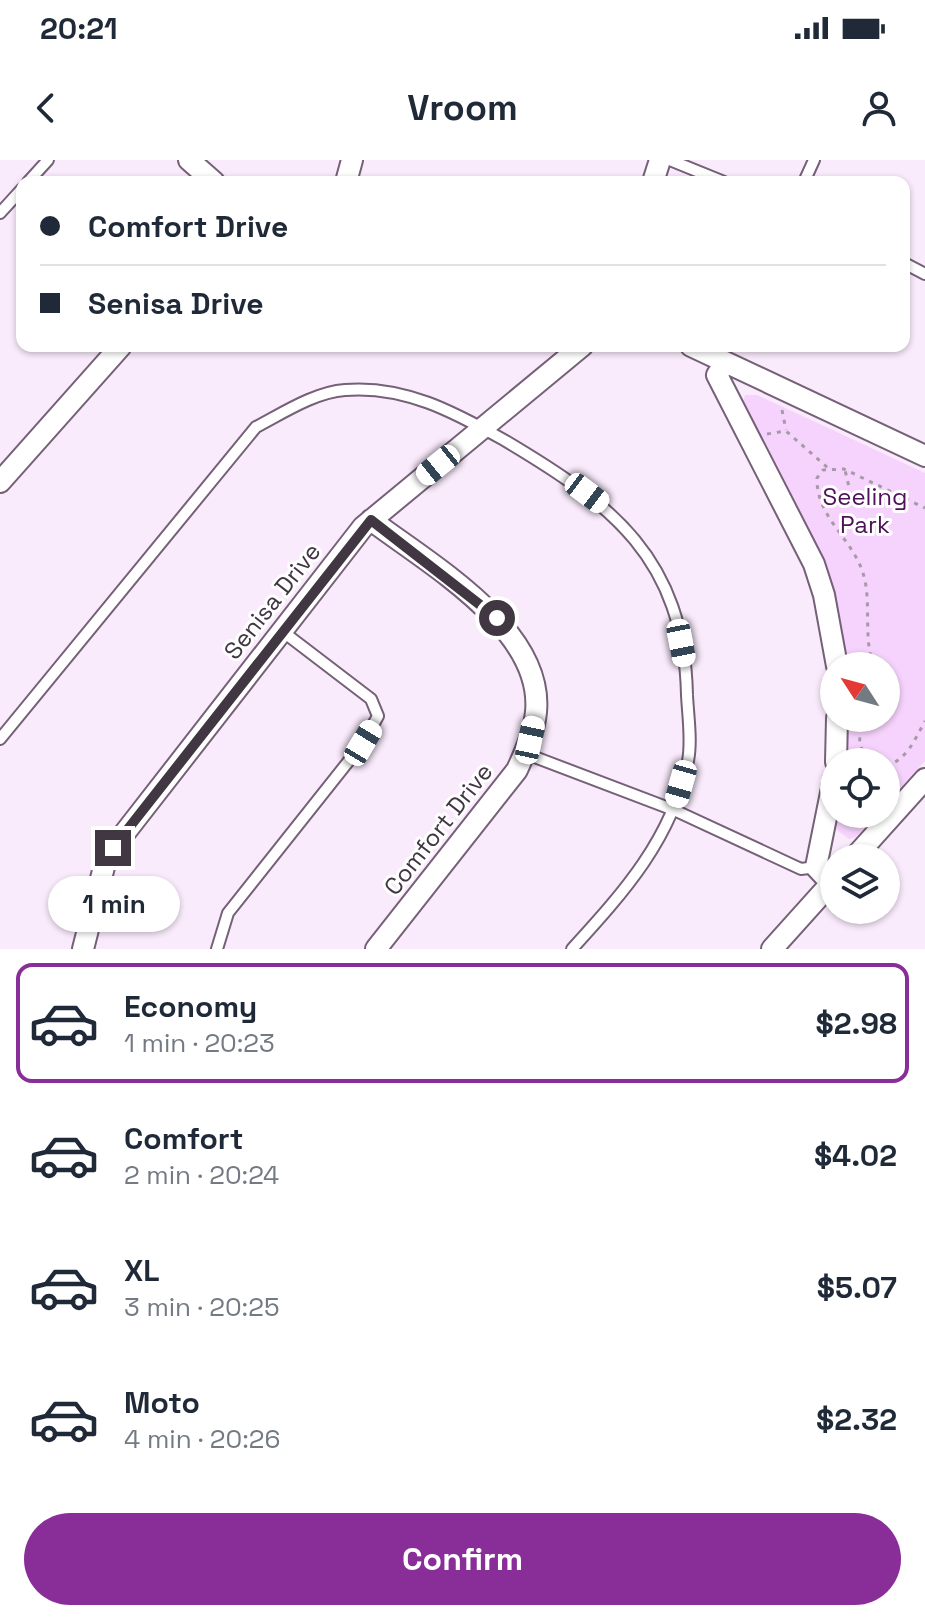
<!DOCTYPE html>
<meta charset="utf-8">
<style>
:root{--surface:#fff;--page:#f2f2f3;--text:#1f2937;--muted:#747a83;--line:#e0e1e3;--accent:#892e99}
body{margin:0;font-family:"Space Grotesk",sans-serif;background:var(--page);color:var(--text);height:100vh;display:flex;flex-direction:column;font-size:30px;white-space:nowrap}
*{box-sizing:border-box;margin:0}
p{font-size:26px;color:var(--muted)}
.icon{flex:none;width:44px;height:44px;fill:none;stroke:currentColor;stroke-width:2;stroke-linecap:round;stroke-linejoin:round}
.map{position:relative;height:789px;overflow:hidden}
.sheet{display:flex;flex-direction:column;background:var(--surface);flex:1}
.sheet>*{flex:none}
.hud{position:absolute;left:16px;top:16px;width:894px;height:176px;border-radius:16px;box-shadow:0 2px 6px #0004;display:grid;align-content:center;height:176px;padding:0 24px;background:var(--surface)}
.needle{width:52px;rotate:306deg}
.controls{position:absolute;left:820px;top:492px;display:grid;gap:16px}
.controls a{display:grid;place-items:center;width:80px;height:80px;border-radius:50%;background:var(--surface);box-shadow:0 2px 6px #0004;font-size:40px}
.end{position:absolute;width:36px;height:36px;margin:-18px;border:10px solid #403742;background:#fff;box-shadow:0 0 0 4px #fff}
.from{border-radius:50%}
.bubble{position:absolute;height:56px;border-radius:28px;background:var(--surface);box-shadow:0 2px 6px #0004;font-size:26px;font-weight:800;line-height:56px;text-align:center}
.car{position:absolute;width:24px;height:48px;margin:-24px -12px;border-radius:10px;box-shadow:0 0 6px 2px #0007;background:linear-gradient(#fff 24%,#345 0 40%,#fff 0 76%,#345 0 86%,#fff 0)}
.hud b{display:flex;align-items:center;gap:28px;height:76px;font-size:30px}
.hud b+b{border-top:2px solid var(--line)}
.hud i{width:20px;height:20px;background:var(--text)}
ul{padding:14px 0 0;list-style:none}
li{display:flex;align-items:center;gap:24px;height:120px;margin:0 16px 12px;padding:0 8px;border:4px solid transparent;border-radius:16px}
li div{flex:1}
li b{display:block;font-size:30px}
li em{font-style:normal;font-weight:800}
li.active{border-color:var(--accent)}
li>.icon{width:72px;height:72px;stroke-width:1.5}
.button{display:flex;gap:16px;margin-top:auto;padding:16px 24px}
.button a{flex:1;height:92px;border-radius:48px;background:var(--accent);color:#fff;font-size:32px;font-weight:800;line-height:92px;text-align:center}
.status{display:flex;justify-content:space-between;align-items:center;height:56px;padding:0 40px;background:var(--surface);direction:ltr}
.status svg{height:22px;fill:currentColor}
header{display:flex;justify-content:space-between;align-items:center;height:104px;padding:0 24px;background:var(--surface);font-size:36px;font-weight:800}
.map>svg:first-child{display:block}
.green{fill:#f6d3fc}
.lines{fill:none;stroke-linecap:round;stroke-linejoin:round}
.lane-casing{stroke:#756078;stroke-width:14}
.street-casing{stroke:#756078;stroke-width:24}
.path{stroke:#a69aa8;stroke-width:3;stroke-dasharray:4 6;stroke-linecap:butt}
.lane{stroke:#fff;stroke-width:10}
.street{stroke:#fff;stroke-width:20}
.route{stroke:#403742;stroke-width:10}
.labels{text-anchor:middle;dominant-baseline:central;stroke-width:6;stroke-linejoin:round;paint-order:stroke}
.park-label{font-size:24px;fill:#4e1258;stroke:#fefefe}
.street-label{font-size:24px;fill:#403742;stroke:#fefefe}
</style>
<div class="status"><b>20:21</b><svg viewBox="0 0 49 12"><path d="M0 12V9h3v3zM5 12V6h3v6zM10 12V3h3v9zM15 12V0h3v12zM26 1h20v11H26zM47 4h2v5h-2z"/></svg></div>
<header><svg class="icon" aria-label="back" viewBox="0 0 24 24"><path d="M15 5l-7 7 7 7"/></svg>Vroom<svg class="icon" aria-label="person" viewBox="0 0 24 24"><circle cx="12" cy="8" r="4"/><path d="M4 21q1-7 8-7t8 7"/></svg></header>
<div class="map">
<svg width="925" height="789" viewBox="0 0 925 789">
<rect width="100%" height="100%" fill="#faebfc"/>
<path class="green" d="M745 235H757L925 313V601L886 644V602H846L849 558H886V506H845C835 406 788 332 742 246Z
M834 654H877L856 677 849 679 834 668Z"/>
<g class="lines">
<g class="lane-casing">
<path id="lane" d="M670 0 724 22
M28 22 48 0
M804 22 814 0
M0 53 22 29
M904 103 925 114
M0 579 256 267C283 253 315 232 345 230 404 225 454 252 504 280 612 344 684 398 687 535 688 556 692 581 688 601 672 679 624 732 572 789
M524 593 674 650 801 709 816 707
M217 789 228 753 363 583 378 556 371 539 282 471"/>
</g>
<g class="street-casing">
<path id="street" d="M189 0 214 22
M346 22 352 0
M653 22 660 0
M691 186 925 296
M725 203 717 215 814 404 824 435 837 506
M0 322 121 186
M371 360C429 404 544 469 536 552 534 573 525 592 517 610L376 789
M836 602 837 558
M854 698 925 619
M831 723 816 707 834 618
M83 789 105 703 113 688 363 367 582 186
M772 789 834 720"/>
</g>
<path class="path" d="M782 250 786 270
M767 274 786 271 828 308
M819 337 840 341 849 327 845 310
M873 506C863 474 872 442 863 413 852 378 816 357 817 318L823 310 844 309 925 348
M865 558C858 577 856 587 872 602
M886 606C907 600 915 579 925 561"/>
<use href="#lane" class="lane"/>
<use href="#street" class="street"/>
</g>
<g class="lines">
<path class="route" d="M113 688 371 360 497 458"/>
</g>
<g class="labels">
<g class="park-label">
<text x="865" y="336">Seeling<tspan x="865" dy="28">Park</tspan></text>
</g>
<g class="street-label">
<text transform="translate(272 441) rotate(-52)">Senisa Drive</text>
<text transform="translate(438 669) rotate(-52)">Comfort Drive</text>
</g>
</g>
</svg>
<div class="controls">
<a><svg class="needle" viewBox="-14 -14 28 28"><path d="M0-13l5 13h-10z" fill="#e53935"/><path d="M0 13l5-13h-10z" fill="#747a83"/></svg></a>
<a><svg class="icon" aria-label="locate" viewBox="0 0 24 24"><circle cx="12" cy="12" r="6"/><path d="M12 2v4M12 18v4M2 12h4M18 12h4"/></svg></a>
<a><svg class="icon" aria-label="layers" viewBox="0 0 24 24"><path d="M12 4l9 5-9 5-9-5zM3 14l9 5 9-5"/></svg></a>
</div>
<i class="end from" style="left:497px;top:458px"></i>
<i class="end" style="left:113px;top:688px"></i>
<div class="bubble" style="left:48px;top:716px;width:132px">1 min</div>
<i class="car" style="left:438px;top:305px;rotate:231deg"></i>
<i class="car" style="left:587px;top:333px;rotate:127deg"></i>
<i class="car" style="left:681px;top:483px;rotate:169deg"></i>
<i class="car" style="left:530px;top:580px;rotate:12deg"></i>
<i class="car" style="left:363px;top:583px;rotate:31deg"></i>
<i class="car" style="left:681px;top:624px;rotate:196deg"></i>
<div class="hud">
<b><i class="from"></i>Comfort Drive</b>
<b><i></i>Senisa Drive</b>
</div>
</div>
<section class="sheet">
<ul>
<li class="active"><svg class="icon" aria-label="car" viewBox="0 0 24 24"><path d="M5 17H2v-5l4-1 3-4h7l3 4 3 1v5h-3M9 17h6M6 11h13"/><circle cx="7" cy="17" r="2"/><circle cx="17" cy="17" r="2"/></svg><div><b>Economy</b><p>1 min · 20:23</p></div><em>$2.98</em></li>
<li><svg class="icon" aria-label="car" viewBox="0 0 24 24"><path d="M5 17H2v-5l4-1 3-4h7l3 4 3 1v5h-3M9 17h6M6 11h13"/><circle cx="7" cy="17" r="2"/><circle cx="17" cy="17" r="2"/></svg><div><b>Comfort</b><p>2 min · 20:24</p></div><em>$4.02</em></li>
<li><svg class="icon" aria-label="car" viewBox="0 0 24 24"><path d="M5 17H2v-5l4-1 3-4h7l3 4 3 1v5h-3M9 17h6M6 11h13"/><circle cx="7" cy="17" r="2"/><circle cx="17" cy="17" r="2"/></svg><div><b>XL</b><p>3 min · 20:25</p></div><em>$5.07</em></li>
<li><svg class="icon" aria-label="car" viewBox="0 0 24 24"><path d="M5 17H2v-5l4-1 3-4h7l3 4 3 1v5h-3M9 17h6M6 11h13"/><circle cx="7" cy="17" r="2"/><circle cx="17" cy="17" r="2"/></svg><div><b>Moto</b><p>4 min · 20:26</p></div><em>$2.32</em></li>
</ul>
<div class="button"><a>Confirm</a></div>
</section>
